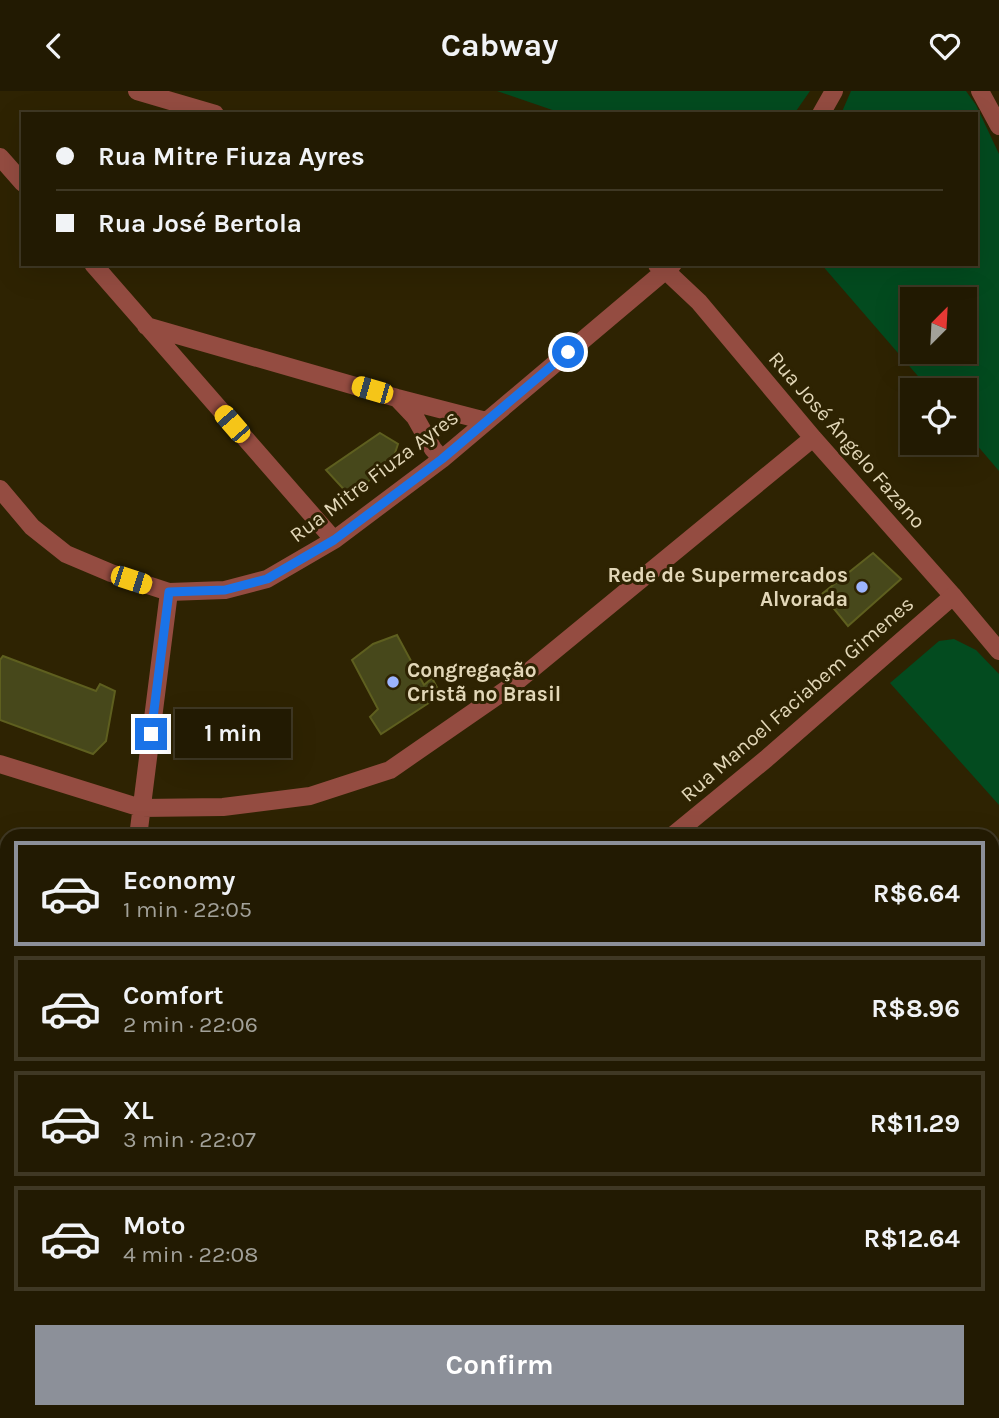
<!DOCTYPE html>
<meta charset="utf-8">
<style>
:root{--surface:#221a02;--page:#2a230c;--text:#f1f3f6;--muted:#a2a199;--line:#3f3824;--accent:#8c9099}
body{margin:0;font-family:Karla,sans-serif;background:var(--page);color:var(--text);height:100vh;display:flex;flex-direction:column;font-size:26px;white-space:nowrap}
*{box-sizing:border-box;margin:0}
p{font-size:23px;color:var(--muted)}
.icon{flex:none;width:38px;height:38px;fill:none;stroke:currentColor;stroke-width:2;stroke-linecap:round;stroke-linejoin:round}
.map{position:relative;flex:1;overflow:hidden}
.side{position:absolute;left:0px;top:738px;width:999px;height:590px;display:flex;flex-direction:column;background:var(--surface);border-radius:21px 21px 0 0;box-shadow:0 7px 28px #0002,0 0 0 2px var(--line)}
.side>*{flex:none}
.banner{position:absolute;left:21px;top:21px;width:957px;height:154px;border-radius:0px;box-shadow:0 7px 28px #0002,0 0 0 2px var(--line);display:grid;align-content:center;height:154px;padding:0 35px;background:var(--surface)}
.needle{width:46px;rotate:24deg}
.buttons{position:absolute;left:900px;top:196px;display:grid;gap:14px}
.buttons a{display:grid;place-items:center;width:77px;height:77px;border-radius:0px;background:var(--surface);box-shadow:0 7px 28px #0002,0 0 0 2px var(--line);font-size:35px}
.end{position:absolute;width:32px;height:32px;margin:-16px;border:9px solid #1a73e8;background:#fff;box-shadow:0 0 0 4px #fff}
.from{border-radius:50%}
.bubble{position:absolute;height:49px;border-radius:0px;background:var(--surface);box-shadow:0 7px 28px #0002,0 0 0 2px var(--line);font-size:23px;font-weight:700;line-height:49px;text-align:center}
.car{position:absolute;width:21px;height:42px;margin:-21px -10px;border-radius:9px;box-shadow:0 0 5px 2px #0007;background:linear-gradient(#f5c518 24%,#345 0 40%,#f5c518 0 76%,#345 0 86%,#f5c518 0)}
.banner b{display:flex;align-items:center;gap:24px;height:66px;font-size:26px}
.banner b+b{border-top:2px solid var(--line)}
.banner i{width:18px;height:18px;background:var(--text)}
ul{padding:12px 0 0;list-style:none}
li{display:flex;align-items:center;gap:21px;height:105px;margin:0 14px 10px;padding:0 21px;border:4px solid var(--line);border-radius:0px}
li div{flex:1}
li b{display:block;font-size:26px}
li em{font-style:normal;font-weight:700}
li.current{border-color:var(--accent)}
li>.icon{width:63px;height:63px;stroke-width:1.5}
.button{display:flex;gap:14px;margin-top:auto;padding:14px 35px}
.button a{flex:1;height:80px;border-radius:0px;background:var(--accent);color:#fff;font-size:28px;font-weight:700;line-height:80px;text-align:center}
header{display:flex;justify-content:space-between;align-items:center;height:91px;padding:0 35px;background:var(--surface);font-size:32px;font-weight:700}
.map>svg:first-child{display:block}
.green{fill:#034b1f;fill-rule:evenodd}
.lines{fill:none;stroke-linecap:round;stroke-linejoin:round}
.stream{stroke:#444f49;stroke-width:7}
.building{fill:#47481b;stroke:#5e5f1f;stroke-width:2}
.minor{stroke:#944c41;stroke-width:18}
.tertiary{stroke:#944c41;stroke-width:18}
.secondary{stroke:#d35f4f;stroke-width:18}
.route{stroke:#1a73e8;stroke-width:9}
.poi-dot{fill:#9cb4fd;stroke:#2e2302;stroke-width:2.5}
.labels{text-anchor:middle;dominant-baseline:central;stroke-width:6;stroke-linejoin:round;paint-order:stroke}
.street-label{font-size:21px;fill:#e2d7b8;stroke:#2e2302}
.poi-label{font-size:21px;font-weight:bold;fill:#e2d7b8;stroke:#2e2302;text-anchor:end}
</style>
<header><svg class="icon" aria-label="back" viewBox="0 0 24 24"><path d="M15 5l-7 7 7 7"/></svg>Cabway<svg class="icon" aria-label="heart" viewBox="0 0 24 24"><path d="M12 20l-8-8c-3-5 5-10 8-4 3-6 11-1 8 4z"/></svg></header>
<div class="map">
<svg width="999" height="1327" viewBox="0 0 999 1327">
<rect width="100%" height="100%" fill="#2e2302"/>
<path class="green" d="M497 0H810L794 23H564Z
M851 0H966L976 14 999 63V380L964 339V299H930L821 173H976V23H841ZM912 208H964V261H912Z
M954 548 976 559 999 583V714L890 592 939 550Z
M0 938 7 941V1063L0 1055Z
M999 1037V1192L992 1199V1041Z
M0 1245 7 1247V1321H470L463 1327H0Z
M999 1250 997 1307 999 1312V1327H927L932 1321H992V1257Z
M610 1321H878L872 1327H610Z"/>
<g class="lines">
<path class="stream" d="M992 1112 999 1109
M790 1321 793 1327"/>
</g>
<path class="building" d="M380 342 398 353 391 374 349 404 326 379Z
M873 462 901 488 848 535 822 503Z
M397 544 424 594 432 587 441 604 381 643 370 626 378 618 352 569 373 553Z
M3 565 96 600 100 593 115 600 106 650 93 663 0 629V569Z"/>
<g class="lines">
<path class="minor" d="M137 0 215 23
M980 0 999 35
M821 23 834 0
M0 66 23 92
M93 173 334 449
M657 174 665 179 699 211 813 347 953 505
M146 235 397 307 486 330
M397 307 415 326 433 358 442 368
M0 398 32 436 66 463 111 482 169 501 225 499 267 488 334 449 442 368 673 173
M0 673 141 717 223 716 310 705 390 679 510 596 813 347
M138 746 169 501"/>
<path class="tertiary" d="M671 746 766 668 953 505 999 560
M992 764 999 758
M0 914 7 917
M0 1094 7 1102"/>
<path class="secondary" d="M992 997 999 990
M992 1217 999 1209
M596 1321V1327
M516 1327 522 1321
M890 1327 895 1321"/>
</g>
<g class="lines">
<path class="route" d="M151 643 169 501 225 499 267 488 334 449 442 368 568 261"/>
</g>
<g class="poi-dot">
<circle cx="862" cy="496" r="7"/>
<circle cx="393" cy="591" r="7"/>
</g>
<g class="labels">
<g class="street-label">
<text transform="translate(847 349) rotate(49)">Rua José Ângelo Fazano</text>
<text transform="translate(374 385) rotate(-37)">Rua Mitre Fiuza Ayres</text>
<text transform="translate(797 608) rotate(-41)">Rua Manoel Faciabem Gimenes</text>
</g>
<g class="poi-label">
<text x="848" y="484">Rede de Supermercados<tspan x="848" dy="24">Alvorada</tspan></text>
<text x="407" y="579" text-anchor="start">Congregação<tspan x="407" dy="24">Cristã no Brasil</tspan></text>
</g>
</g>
</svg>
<div class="buttons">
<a><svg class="needle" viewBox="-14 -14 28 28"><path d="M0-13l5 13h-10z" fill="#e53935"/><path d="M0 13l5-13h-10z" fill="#a2a199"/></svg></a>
<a><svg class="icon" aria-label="locate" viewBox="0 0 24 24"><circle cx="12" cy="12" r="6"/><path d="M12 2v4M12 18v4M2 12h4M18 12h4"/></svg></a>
</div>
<i class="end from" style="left:568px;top:261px"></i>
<i class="end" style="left:151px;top:643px"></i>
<div class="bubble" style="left:175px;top:618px;width:116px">1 min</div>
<i class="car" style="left:372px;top:299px;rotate:286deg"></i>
<i class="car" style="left:232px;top:333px;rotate:319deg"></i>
<i class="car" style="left:131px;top:489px;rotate:108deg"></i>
<div class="banner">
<b><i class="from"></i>Rua Mitre Fiuza Ayres</b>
<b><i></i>Rua José Bertola</b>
</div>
<section class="side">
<ul>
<li class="current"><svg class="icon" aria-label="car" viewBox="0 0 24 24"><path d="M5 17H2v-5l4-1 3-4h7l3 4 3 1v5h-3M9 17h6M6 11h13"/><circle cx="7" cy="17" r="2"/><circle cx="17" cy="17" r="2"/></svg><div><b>Economy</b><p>1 min · 22:05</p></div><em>R$6.64</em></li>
<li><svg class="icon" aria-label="car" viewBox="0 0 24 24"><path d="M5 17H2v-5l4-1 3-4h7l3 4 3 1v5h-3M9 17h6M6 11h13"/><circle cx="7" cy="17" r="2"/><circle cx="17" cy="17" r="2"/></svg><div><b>Comfort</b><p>2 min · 22:06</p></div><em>R$8.96</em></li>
<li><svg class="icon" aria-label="car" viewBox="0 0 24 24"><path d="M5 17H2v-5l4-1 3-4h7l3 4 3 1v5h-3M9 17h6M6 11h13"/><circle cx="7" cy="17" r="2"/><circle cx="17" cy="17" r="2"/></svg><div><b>XL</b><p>3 min · 22:07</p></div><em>R$11.29</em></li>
<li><svg class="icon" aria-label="car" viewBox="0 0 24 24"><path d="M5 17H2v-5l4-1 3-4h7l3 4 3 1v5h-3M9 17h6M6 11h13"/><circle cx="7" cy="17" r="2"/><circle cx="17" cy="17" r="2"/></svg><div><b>Moto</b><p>4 min · 22:08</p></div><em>R$12.64</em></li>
</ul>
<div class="button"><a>Confirm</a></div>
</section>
</div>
